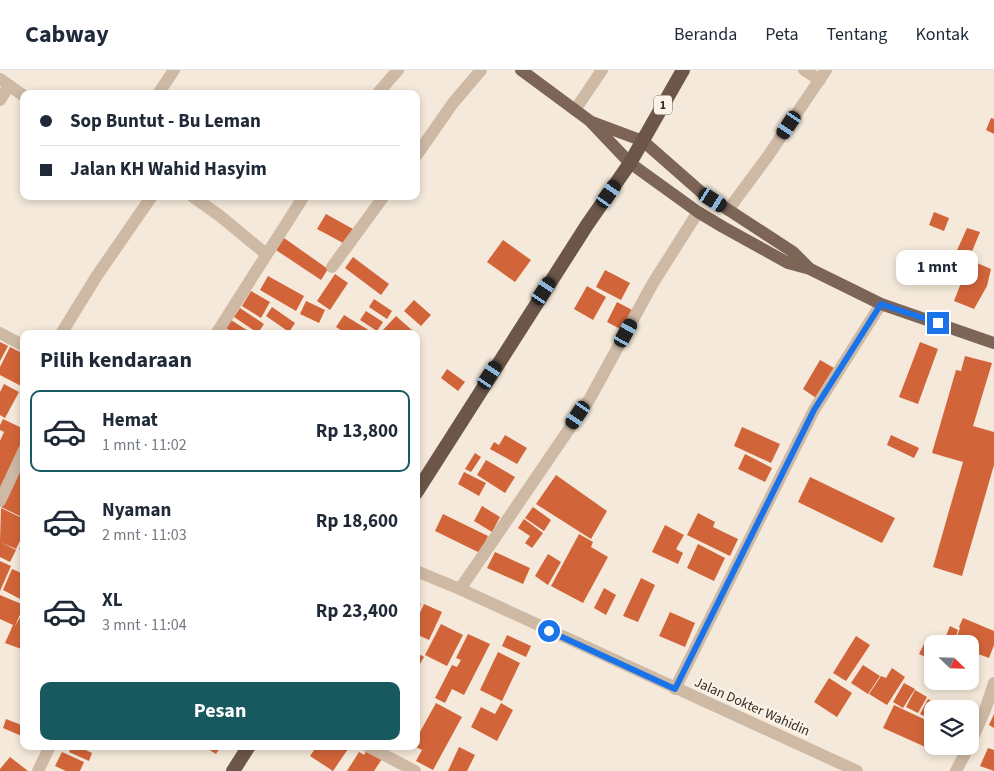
<!DOCTYPE html>
<html lang="id">
<meta charset="utf-8">
<style>
:root{--surface:#fff;--page:#f6f6f7;--text:#1f2937;--muted:#747a83;--line:#e0e1e3;--accent:#18585f}
body{margin:0;font-family:"Source Sans 3",sans-serif;background:var(--page);color:var(--text);height:100vh;display:flex;flex-direction:column;font-size:19px;white-space:nowrap}
*{box-sizing:border-box;margin:0}
p{font-size:16px;color:var(--muted)}
.icon{flex:none;width:28px;height:28px;fill:none;stroke:currentColor;stroke-width:2;stroke-linecap:round;stroke-linejoin:round}
.map{position:relative;flex:1;overflow:hidden}
.side{position:absolute;left:20px;top:260px;width:400px;height:420px;display:flex;flex-direction:column;background:var(--surface);border-radius:10px;box-shadow:0 2px 8px #0003}
.side>*{flex:none}
.top-card{position:absolute;left:20px;top:20px;width:400px;height:110px;border-radius:10px;box-shadow:0 2px 8px #0003;display:grid;align-content:center;height:110px;padding:0 20px;background:var(--surface)}
.needle{width:32px;rotate:113deg}
.tools{position:absolute;left:924px;top:565px;display:grid;gap:10px}
.tools a{display:grid;place-items:center;width:55px;height:55px;border-radius:10px;background:var(--surface);box-shadow:0 2px 8px #0003;font-size:25px}
.end{position:absolute;width:22px;height:22px;margin:-11px;border:6px solid #1a73e8;background:#fff;box-shadow:0 0 0 2px #fff}
.from{border-radius:50%}
.bubble{position:absolute;height:35px;border-radius:10px;background:var(--surface);box-shadow:0 2px 8px #0003;font-size:16px;font-weight:700;line-height:35px;text-align:center}
.car{position:absolute;width:15px;height:30px;margin:-15px -8px;border-radius:6px;box-shadow:0 0 4px 1px #0007;background:linear-gradient(#222 24%,#8ab4d8 0 40%,#222 0 76%,#8ab4d8 0 86%,#222 0)}
.top-card b{display:flex;align-items:center;gap:18px;height:48px;font-size:19px}
.top-card b+b{border-top:1px solid var(--line)}
.top-card i{width:12px;height:12px;background:var(--text)}
ul{padding:0;list-style:none}
li{display:flex;align-items:center;gap:15px;height:82px;margin:0 10px 8px;padding:0 10px;border:2px solid transparent;border-radius:10px}
li div{flex:1}
li b{display:block;font-size:19px}
li em{font-style:normal;font-weight:700}
li.on{border-color:var(--accent)}
li>.icon{width:45px;height:45px;stroke-width:1.5}
h2{padding:0 20px;font-size:22px;line-height:60px}
.button{display:flex;gap:10px;margin-top:auto;padding:10px 20px}
.button a{flex:1;height:58px;border-radius:10px;background:var(--accent);color:#fff;font-size:20px;font-weight:700;line-height:58px;text-align:center}
header{display:flex;align-items:center;gap:30px;box-sizing:border-box;height:70px;padding:0 25px;background:var(--surface);border-bottom:1px solid var(--line)}
header strong{font-size:24px}
nav{display:flex;gap:28px;margin-inline-start:auto;font-size:18px}
.map>svg:first-child{display:block}
.building{fill:#d2643a}
.lines{fill:none;stroke-linecap:round;stroke-linejoin:round}
.minor{stroke:#ceb9a5;stroke-width:12}
.tertiary{stroke:#ceb9a5;stroke-width:12}
.primary{stroke:#7c6456;stroke-width:12}
.trunk{stroke:#6c564a;stroke-width:14}
.route{stroke:#1a73e8;stroke-width:6}
.labels{text-anchor:middle;dominant-baseline:central;stroke-width:5;stroke-linejoin:round;paint-order:stroke}
.shield{fill:#fbf3e7;stroke:#736861;stroke-width:1}
.shield-label{font-size:12px;font-weight:bold;fill:#392d27}
.street-label{font-size:14px;fill:#392d27;stroke:#fbf3e7}
</style>
<header>
<strong>Cabway</strong>
<nav><a>Beranda</a><a>Peta</a><a>Tentang</a><a>Kontak</a></nav>
</header>
<div class="map">
<svg width="994" height="701" viewBox="0 0 994 701">
<rect width="100%" height="100%" fill="#f4e9da"/>
<path class="building" d="M991 48 994 49V64L986 60Z
M934 142 949 148 944 161 929 155Z
M326 144 353 159 345 174 317 159Z
M967 158 980 162 959 213 948 208 956 188 954 187Z
M284 168 328 199 321 210 276 180Z
M503 170 531 190 515 212 487 192Z
M353 187 389 214 381 225 345 198Z
M970 190 991 199 987 216 974 239 954 231Z
M605 200 630 213 621 230 596 217Z
M335 204 348 213 330 240 317 231Z
M268 206 304 226 296 241 260 220Z
M587 216 606 227 593 250 574 239Z
M251 221 270 232 261 248 242 236Z
M374 229 392 241 387 249 369 237Z
M414 230 431 245 421 256 404 241Z
M306 231 325 240 319 253 300 244Z
M617 232 634 241 624 261 607 252Z
M272 237 295 253 289 262 266 246Z
M240 238 264 254 258 263 234 247Z
M366 241 383 252 377 261 360 250Z
M344 245 375 264H347L336 257Z
M396 246 414 262 413 264H388L383 260Z
M231 250 253 264H234L226 258Z
M0 272 8 276 0 291Z
M920 272 938 279 918 334 899 327Z
M10 277 24 284 23 317 0 305V297Z
M965 286 992 293 973 356 994 362V395L962 506 933 497 963 392 932 383 956 300 961 301Z
M820 290 834 298 816 328 803 319Z
M447 299 465 312 458 321 441 308Z
M4 314 19 322 5 348 0 345V322Z
M3 349 24 359V372L22 371 17 382 0 428V371L4 362 0 360V355Z
M742 357 780 374 771 393 734 376Z
M505 365 527 378 517 394 490 379 494 372 499 375Z
M891 365 919 378 914 388 887 375Z
M475 383 481 387 471 402 465 399Z
M745 384 772 398 765 412 738 399Z
M486 390 515 407 505 423 477 405Z
M18 401 24 403V448L1 437Z
M464 402 486 413 479 426 458 414Z
M556 405 607 441 591 469 536 434Z
M810 407 895 448 882 473 798 432Z
M482 436 500 447 492 462 474 451Z
M533 437 551 450 544 461 525 448Z
M1 438 24 449V463L16 479 0 472Z
M698 443 715 452 713 457 738 469 730 486 687 465Z
M443 444 488 466 480 483 435 461Z
M524 449 543 463 532 478 525 473 530 466 518 458Z
M665 455 684 465 676 479 683 483 678 494 652 482Z
M579 464 593 472 591 477 608 487 583 533 551 516Z
M24 469V481L19 479Z
M0 472 16 480 10 492 0 487Z
M698 474 725 488 714 511 687 498Z
M495 482 530 498 523 514 487 498Z
M548 484 561 492 548 515 535 506Z
M0 491 11 496 0 521Z
M12 499 24 504V531L3 520Z
M641 508 655 515 638 552 623 546Z
M604 518 616 525 606 545 594 538Z
M0 525 24 535 15 556 24 541V580L5 573 13 555 0 549Z
M416 531 421 534 416 543Z
M424 534 442 542 429 570 416 564V551Z
M670 542 695 553 685 577 659 566Z
M963 548 994 561V575L989 588 970 581V574H954L960 558 959 557Z
M441 554 463 565 447 596 425 585Z
M950 556 958 560 954 572 945 568Z
M468 564 490 574 464 625 452 619 445 633 435 628 452 595 457 597 461 590 456 588Z
M507 565 531 576 526 587 502 576Z
M856 566 870 575 846 611 833 603Z
M924 574 932 578V590L919 584Z
M416 582 424 587 416 601Z
M498 582 520 593 502 631 480 620Z
M863 595 880 606 868 624 851 613Z
M892 598 905 607 887 635 869 624 881 606 886 608Z
M829 608 852 623 837 647 814 632Z
M904 613 915 619 903 638 893 632Z
M915 620 927 627 918 643 906 637Z
M928 629 946 639H932V650L920 644Z
M436 633 462 647 433 700 416 691 422 680 416 677V669Z
M501 633 513 640 497 671 471 657 481 637 495 644Z
M894 635 932 653V676H944L941 684 883 658Z
M994 644V658L989 655Z
M6 649 24 656V667L3 658Z
M72 676H77L92 683 89 691 69 682Z
M203 676H221L216 684Z
M317 676H350L333 701 310 686Z
M459 677 475 685 467 701H448Z
M988 678 994 680V701L980 696Z
M367 680 382 689 374 701H347L359 682 364 685Z
M62 682 84 692 80 701H66L55 696Z
M10 687 28 701H0V699Z"/>
<g class="lines">
<path class="minor" d="M804 0 820 10
M0 9 24 26
M158 24 174 0
M377 24 398 0
M0 30 9 16
M575 40 602 0
M416 86 453 33 481 0
M192 126 220 146 266 184
M728 140 768 86 826 0
M332 197 384 126
M0 263 24 276
M61 264 96 207 152 126
M216 264 304 126
M0 431 24 380
M460 519 589 330 653 213 698 142
M675 619 814 340 881 234
M970 674 985 640 994 613
M367 676 415 701
M38 701 50 676
M956 701 969 676"/>
<path class="tertiary" d="M416 501 460 519 857 701"/>
<path class="primary" d="M521 0 590 51 630 93 698 142 723 157 788 193 810 199 881 234 994 273
M592 52 643 71 701 122 793 182 810 199"/>
<path class="trunk" d="M416 423 587 155 630 93 683 0
M233 701 249 676"/>
</g>
<g class="lines">
<path class="route" d="M549 561 675 619 814 340 881 234 938 253"/>
</g>
<g class="labels">
<rect class="shield" x="654" y="25.5" width="18" height="19" rx="4"/>
<g class="shield-label">
<text x="663" y="35">1</text>
</g>
<g class="street-label">
<text transform="translate(752 637) rotate(24)">Jalan Dokter Wahidin</text>
</g>
</g>
</svg>
<div class="tools">
<a><svg class="needle" viewBox="-14 -14 28 28"><path d="M0-13l5 13h-10z" fill="#e53935"/><path d="M0 13l5-13h-10z" fill="#747a83"/></svg></a>
<a><svg class="icon" aria-label="layers" viewBox="0 0 24 24"><path d="M12 4l9 5-9 5-9-5zM3 14l9 5 9-5"/></svg></a>
</div>
<i class="end from" style="left:549px;top:561px"></i>
<i class="end" style="left:938px;top:253px"></i>
<div class="bubble" style="left:896px;top:180px;width:82px">1 mnt</div>
<i class="car" style="left:789px;top:55px;rotate:214deg"></i>
<i class="car" style="left:609px;top:124px;rotate:35deg"></i>
<i class="car" style="left:713px;top:130px;rotate:123deg"></i>
<i class="car" style="left:544px;top:221px;rotate:33deg"></i>
<i class="car" style="left:626px;top:263px;rotate:29deg"></i>
<i class="car" style="left:490px;top:305px;rotate:33deg"></i>
<i class="car" style="left:578px;top:345px;rotate:214deg"></i>
<div class="top-card">
<b><i class="from"></i>Sop Buntut - Bu Leman</b>
<b><i></i>Jalan KH Wahid Hasyim</b>
</div>
<section class="side">
<h2>Pilih kendaraan</h2>
<ul>
<li class="on"><svg class="icon" aria-label="car" viewBox="0 0 24 24"><path d="M5 17H2v-5l4-1 3-4h7l3 4 3 1v5h-3M9 17h6M6 11h13"/><circle cx="7" cy="17" r="2"/><circle cx="17" cy="17" r="2"/></svg><div><b>Hemat</b><p>1 mnt · 11:02</p></div><em>Rp 13,800</em></li>
<li><svg class="icon" aria-label="car" viewBox="0 0 24 24"><path d="M5 17H2v-5l4-1 3-4h7l3 4 3 1v5h-3M9 17h6M6 11h13"/><circle cx="7" cy="17" r="2"/><circle cx="17" cy="17" r="2"/></svg><div><b>Nyaman</b><p>2 mnt · 11:03</p></div><em>Rp 18,600</em></li>
<li><svg class="icon" aria-label="car" viewBox="0 0 24 24"><path d="M5 17H2v-5l4-1 3-4h7l3 4 3 1v5h-3M9 17h6M6 11h13"/><circle cx="7" cy="17" r="2"/><circle cx="17" cy="17" r="2"/></svg><div><b>XL</b><p>3 mnt · 11:04</p></div><em>Rp 23,400</em></li>
</ul>
<div class="button"><a>Pesan</a></div>
</section>
</div>
